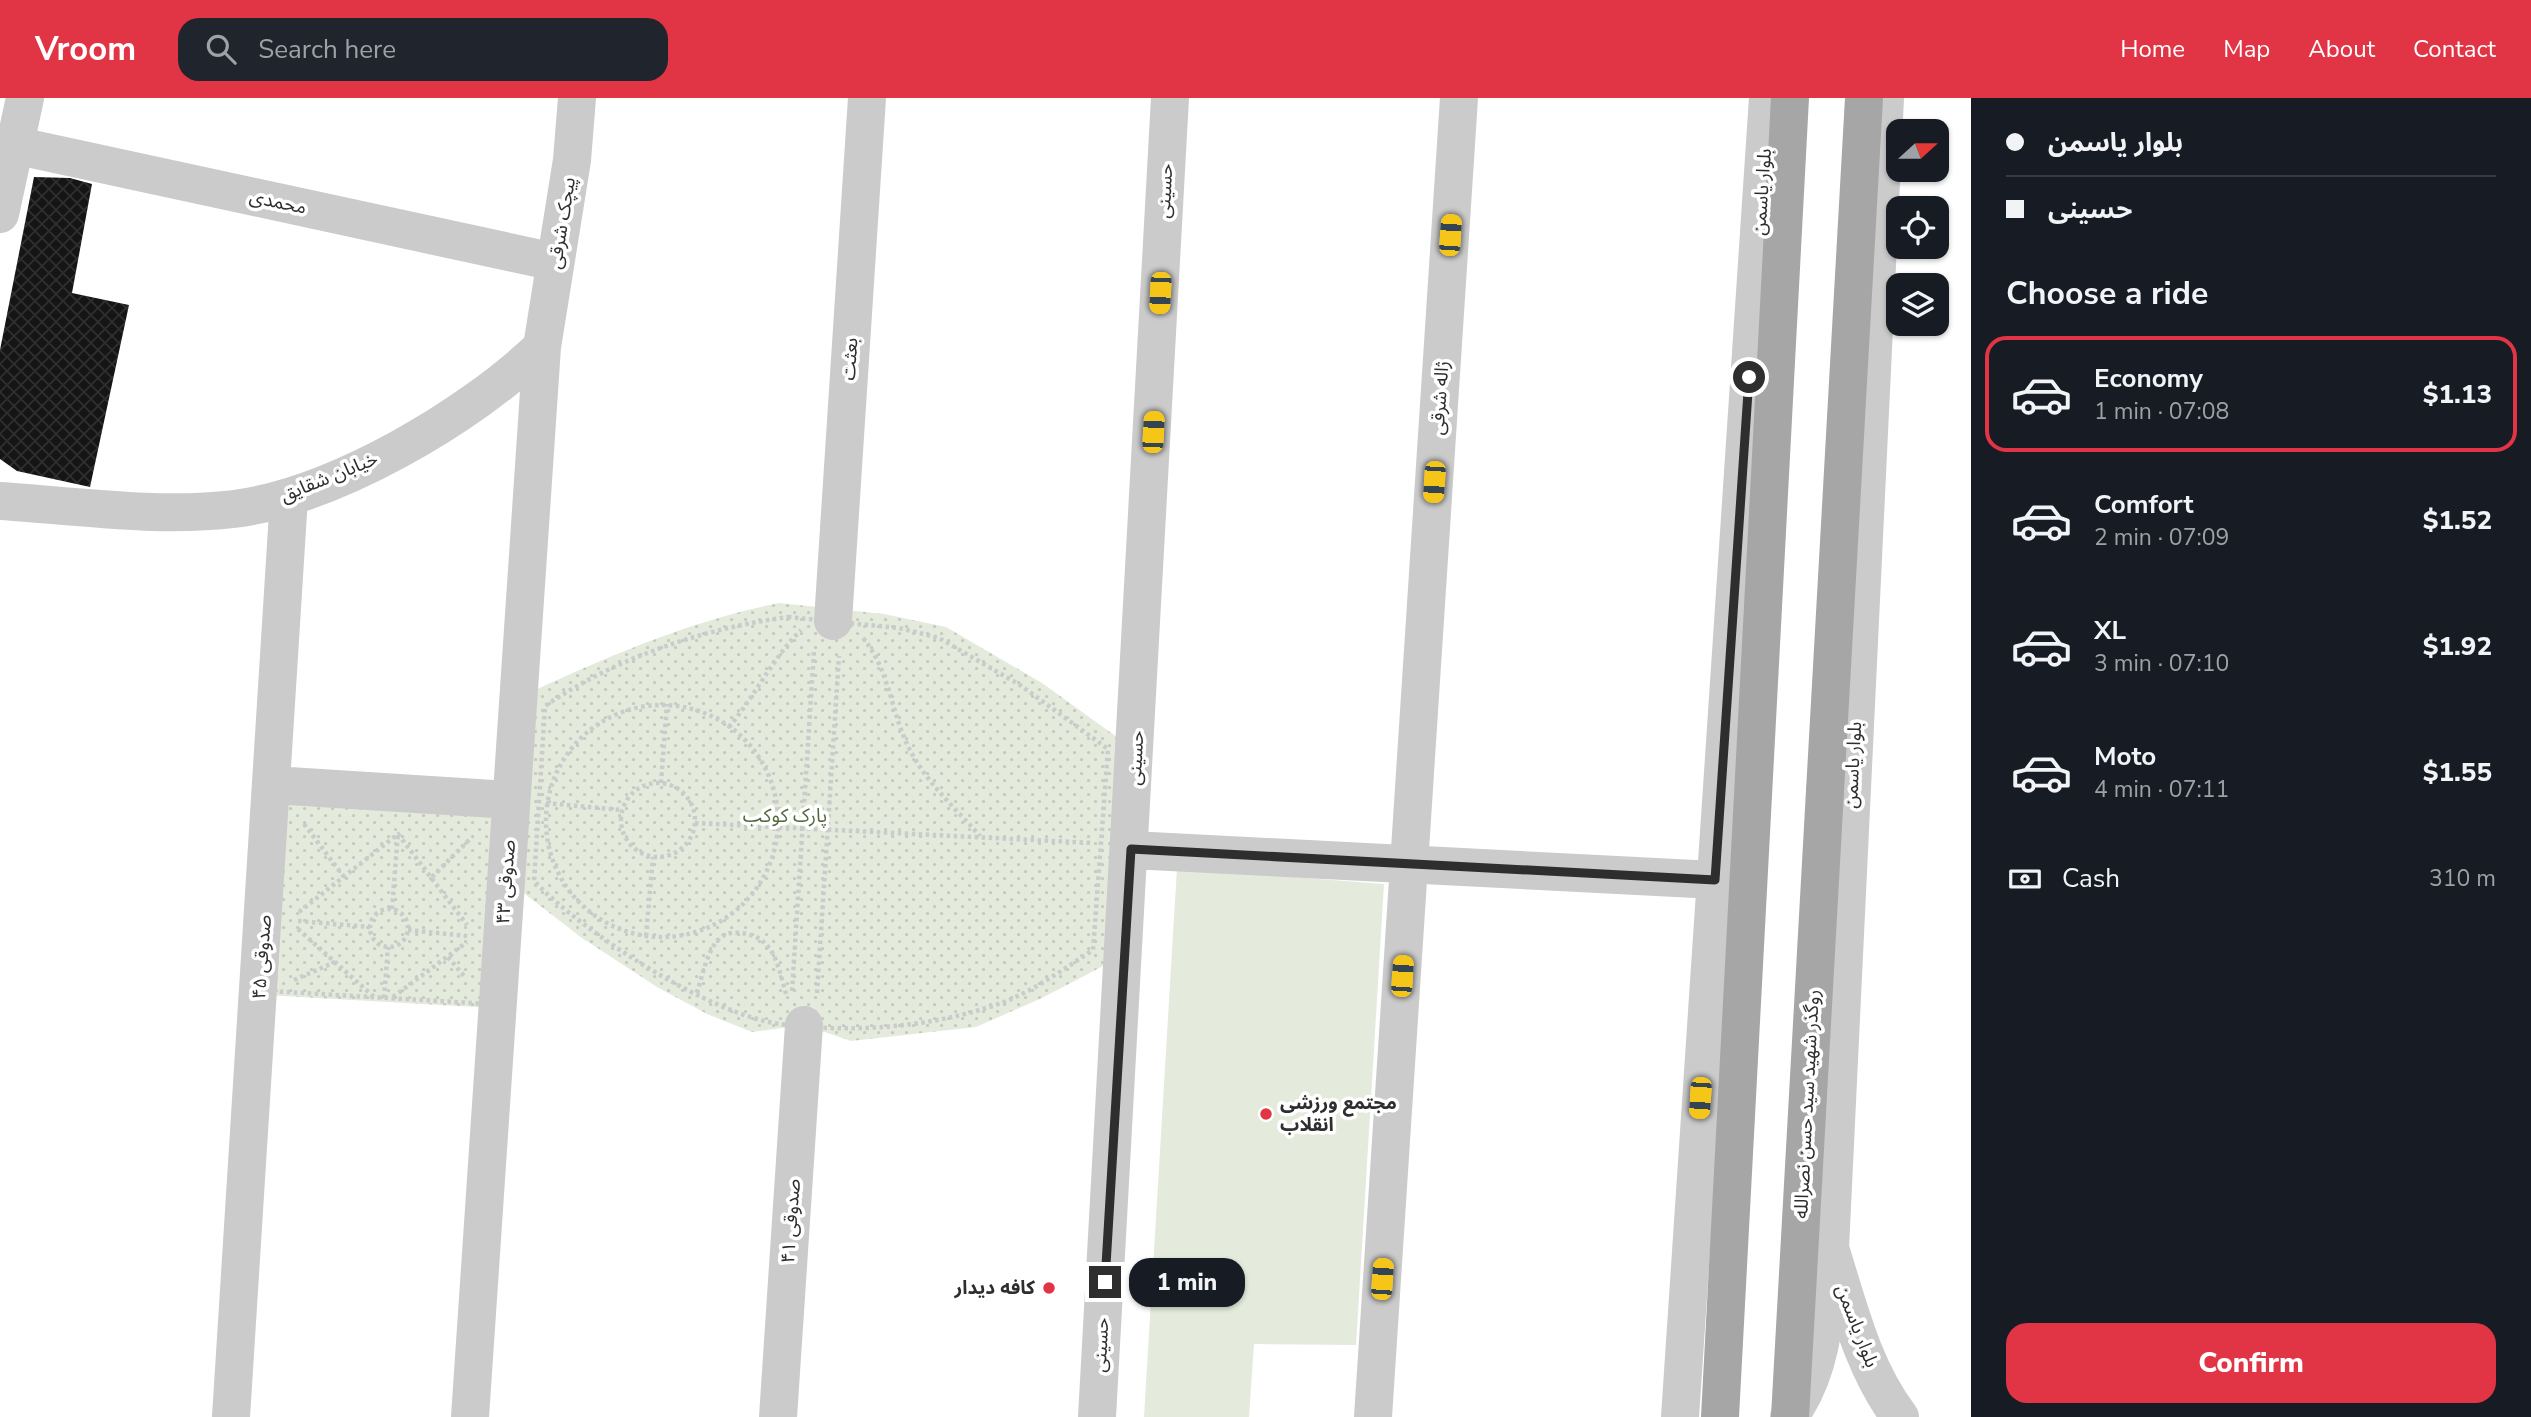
<!DOCTYPE html>
<meta charset="utf-8">
<style>
:root{--surface:#171b24;--page:#20242c;--text:#f1f3f6;--muted:#9ea1a6;--line:#363941;--accent:#e13445}
body{margin:0;font-family:"Nunito Sans","Noto Sans Arabic",sans-serif;background:var(--page);color:var(--text);height:100vh;display:flex;flex-direction:column;font-size:26px;white-space:nowrap}
*{box-sizing:border-box;margin:0}
p{font-size:23px;color:var(--muted)}
.icon{flex:none;width:38px;height:38px;fill:none;stroke:currentColor;stroke-width:2;stroke-linecap:round;stroke-linejoin:round}
.map{position:relative;flex:1;overflow:hidden}
.drawer{display:flex;flex-direction:column;background:var(--surface);width:560px}
.drawer>*{flex:none}
.guide{display:grid;align-content:center;height:154px;padding:0 35px;background:var(--surface)}
.needle{width:46px;rotate:69deg}
.controls{position:absolute;left:1886px;top:21px;display:grid;gap:14px}
.controls a{display:grid;place-items:center;width:63px;height:63px;border-radius:14px;background:var(--surface);box-shadow:0 2px 5px #0004;font-size:35px}
.end{position:absolute;width:32px;height:32px;margin:-16px;border:9px solid #2e2e2e;background:#fff;box-shadow:0 0 0 4px #fff}
.from{border-radius:50%}
.bubble{position:absolute;height:49px;border-radius:21px;background:var(--surface);box-shadow:0 2px 5px #0004;font-size:23px;font-weight:800;line-height:49px;text-align:center}
.car{position:absolute;width:21px;height:42px;margin:-21px -10px;border-radius:9px;box-shadow:0 0 5px 2px #0007;background:linear-gradient(#f5c518 24%,#345 0 40%,#f5c518 0 76%,#345 0 86%,#f5c518 0)}
.guide b{display:flex;align-items:center;gap:24px;height:66px;font-size:26px}
.guide b+b{border-top:2px solid var(--line)}
.guide i{width:18px;height:18px;background:var(--text)}
ul{padding:0;list-style:none}
li{display:flex;align-items:center;gap:21px;height:116px;margin:0 14px 10px;padding:0 21px;border:4px solid transparent;border-radius:21px}
li div{flex:1}
li b{display:block;font-size:26px}
li em{font-style:normal;font-weight:800}
li.on{border-color:var(--accent)}
li>.icon{width:63px;height:63px;stroke-width:1.5}
h2{padding:0 35px;font-size:32px;line-height:84px}
.pay{display:flex;align-items:center;gap:18px;height:77px;padding:0 35px;font-size:26px}
.pay p{margin-inline-start:auto}
.action{display:flex;gap:14px;margin-top:auto;padding:14px 35px}
.action a{flex:1;height:80px;border-radius:21px;background:var(--accent);color:#fff;font-size:28px;font-weight:800;line-height:80px;text-align:center}
header{display:flex;align-items:center;gap:42px;box-sizing:border-box;height:98px;padding:0 35px;background:var(--accent);color:#fff}
header strong{font-size:33px}
nav{display:flex;gap:38px;margin-inline-start:auto;font-size:24px}
.search{width:490px;height:63px;background:var(--page);display:flex;align-items:center;gap:18px;box-sizing:border-box;padding:0 24px;border-radius:21px;color:var(--muted);font-size:26px}
main{display:flex;flex:1;min-height:0}
.map>svg:first-child{display:block}
.green{fill:url(#green-dots)}
.pitch{fill:#e4ebdc}
.building{fill:url(#building-cross-hatch)}
.lines{fill:none;stroke-linecap:round;stroke-linejoin:round}
.path{stroke:#cbcbcb;stroke-width:4.5;stroke-dasharray:3.5 3.5;stroke-linecap:butt}
.minor{stroke:#cbcbcb;stroke-width:38}
.major{stroke:#a6a6a6;stroke-width:38}
.major-bridge{stroke:#a6a6a6;stroke-width:38}
.route{stroke:#2e2e2e;stroke-width:9}
.poi-dot{fill:#e13445;stroke:#fff;stroke-width:2.5}
.labels{text-anchor:middle;dominant-baseline:central;stroke-width:7;stroke-linejoin:round;paint-order:stroke}
.street-label{font-size:19px;fill:#2e2e2e;stroke:#fff}
.park-label{font-size:19px;fill:#52683c;stroke:#fff}
.poi-label{font-size:19px;font-weight:bold;fill:#2e2e2e;stroke:#fff;text-anchor:start}
</style>
<header>
<strong>Vroom</strong>
<div class="search"><svg class="icon" aria-label="search" viewBox="0 0 24 24"><circle cx="10" cy="10" r="6"/><path d="M15 15l6 6"/></svg>Search here</div>
<nav><a>Home</a><a>Map</a><a>About</a><a>Contact</a></nav>
</header>
<main>
<div class="map">
<svg width="1971" height="1319" viewBox="0 0 1971 1319">
<defs>
<pattern id="green-dots" width="8" height="8" patternUnits="userSpaceOnUse" patternTransform="scale(1.75)"><rect width="8" height="8" fill="#e4ebdc"/><path d="M2 2h.1M6 6h.1" fill="none" stroke="#c4cabd" stroke-width="1.8" stroke-linecap="round"/></pattern>
<pattern id="building-cross-hatch" width="8" height="8" patternUnits="userSpaceOnUse" patternTransform="scale(1.75)"><rect width="8" height="8" fill="#151515"/><path d="M0 0l8 8M0 8l8-8" fill="none" stroke="#2f2f2f"/></pattern>
</defs>
<rect width="100%" height="100%" fill="#fff"/>
<path class="green" d="M779 505 884 516 946 529 1042 585 1121 642 1107 866 1042 900 976 929 851 943 804 927 752 934 707 916 657 889 582 840 521 793 533 593C613 556 693 522 779 505Z
M279 693 506 707 492 910 265 897Z"/>
<path class="pitch" d="M1177 770 1384 786 1356 1247 1254 1246 1249 1319H1144Z"/>
<path class="building" d="M34 79 70 80 92 86 72 195 129 207 90 389 17 373 0 361V252Z"/>
<g class="lines">
<path class="path" d="M788 519 899 530 939 540 1020 587 1108 651 1093 852C1059 874 1026 899 986 910 922 930 847 935 780 926 708 916 584 835 534 783L545 608C615 560 705 530 788 519Z
M863 540C891 574 891 618 911 654 928 686 956 711 980 738
M546 723a116 116 0 1 1 232 0a116 116 0 1 1-232 0Z
M729 629C755 598 772 561 801 532
M661 685 667 606
M621 722a37 37 0 1 1 74 0a37 37 0 1 1-74 0Z
M282 696 502 710 489 906 269 893Z
M546 705 622 712
M695 725 1093 745
M304 726 344 779
M432 779 472 739
M392 811 398 735
M370 830a19 19 0 1 1 38 0a19 19 0 1 1-38 0Z
M299 814 398 736 467 827
M298 823 370 829
M298 831 374 899
M408 832 467 838
M646 838 653 759
M448 859 464 878
M294 882 335 864
M792 893 814 553
M697 895C702 879 707 852 720 840 725 835 734 834 740 835 776 838 778 870 787 899
M817 895 839 558
M393 899 467 844
M384 900 388 849"/>
<path class="minor" d="M1885 0 1830 1150C1848 1207 1863 1271 1900 1319
M0 44 555 164
M0 116 25 0
M0 403C76 408 158 420 234 411 335 398 469 319 542 249
M833 523 867 0
M273 687 511 702
M1131 752 1715 782
M231 1319 289 399
M470 1319 542 249 572 62 577 0
M778 1319 804 927
M1097 1319 1170 0
M1373 1319 1459 0
M1680 1319 1768 0
M1789 1319C1821 1276 1825 1223 1828 1172"/>
<path class="major" d="M1825 693 1864 0
M1720 1319 1790 0"/>
<path class="major-bridge" d="M1790 1319 1825 693"/>
</g>
<g class="lines">
<path class="route" d="M1105 1184 1131 751 1715 782 1749 279"/>
</g>
<g class="poi-dot">
<circle cx="1266" cy="1016" r="7"/>
<circle cx="1049" cy="1190" r="7"/>
</g>
<g class="labels">
<g class="street-label">
<text transform="translate(1165 93) rotate(-87)">حسینی</text>
<text transform="translate(1762 94) rotate(-86)">بلوار یاسمن</text>
<text transform="translate(278 104) rotate(12)">محمدی</text>
<text transform="translate(562 125) rotate(-81)">پیچک شرقی</text>
<text transform="translate(850 261) rotate(-86)">بعثت</text>
<text transform="translate(1440 300) rotate(-86)">ژاله شرقی</text>
<text transform="translate(329 379) rotate(-22)">خیابان شقایق</text>
<text transform="translate(1136 660) rotate(-87)">حسینی</text>
<text transform="translate(1853 667) rotate(-87)">بلوار یاسمن</text>
<text transform="translate(506 784) rotate(-86)">صدوقی ۴۳</text>
<text transform="translate(262 859) rotate(-86)">صدوقی ۴۵</text>
<text transform="translate(1807 1006) rotate(-87)">روگذر شهید سید حسن نصرالله</text>
<text transform="translate(791 1123) rotate(-86)">صدوقی ۴۱</text>
<text transform="translate(1857 1228) rotate(69)">بلوار یاسمن</text>
<text transform="translate(1101 1247) rotate(-87)">حسینی</text>
</g>
<g class="park-label">
<text x="785" y="718">پارک کوکب</text>
</g>
<g class="poi-label">
<text x="1280" y="1005">مجتمع ورزشی<tspan x="1280" dy="22">انقلاب</tspan></text>
<text x="1035" y="1190" text-anchor="end">کافه دیدار</text>
</g>
</g>
</svg>
<div class="controls">
<a><svg class="needle" viewBox="-14 -14 28 28"><path d="M0-13l5 13h-10z" fill="#e53935"/><path d="M0 13l5-13h-10z" fill="#9ea1a6"/></svg></a>
<a><svg class="icon" aria-label="locate" viewBox="0 0 24 24"><circle cx="12" cy="12" r="6"/><path d="M12 2v4M12 18v4M2 12h4M18 12h4"/></svg></a>
<a><svg class="icon" aria-label="layers" viewBox="0 0 24 24"><path d="M12 4l9 5-9 5-9-5zM3 14l9 5 9-5"/></svg></a>
</div>
<i class="end from" style="left:1749px;top:279px"></i>
<i class="end" style="left:1105px;top:1184px"></i>
<div class="bubble" style="left:1129px;top:1160px;width:116px">1 min</div>
<i class="car" style="left:1450px;top:137px;rotate:4deg"></i>
<i class="car" style="left:1160px;top:195px;rotate:183deg"></i>
<i class="car" style="left:1153px;top:334px;rotate:3deg"></i>
<i class="car" style="left:1434px;top:384px;rotate:184deg"></i>
<i class="car" style="left:1402px;top:878px;rotate:4deg"></i>
<i class="car" style="left:1700px;top:1000px;rotate:184deg"></i>
<i class="car" style="left:1382px;top:1181px;rotate:4deg"></i>
</div>
<section class="drawer">
<div class="guide">
<b><i class="from"></i>بلوار یاسمن</b>
<b><i></i>حسینی</b>
</div>
<h2>Choose a ride</h2>
<ul>
<li class="on"><svg class="icon" aria-label="car" viewBox="0 0 24 24"><path d="M5 17H2v-5l4-1 3-4h7l3 4 3 1v5h-3M9 17h6M6 11h13"/><circle cx="7" cy="17" r="2"/><circle cx="17" cy="17" r="2"/></svg><div><b>Economy</b><p>1 min · 07:08</p></div><em>$1.13</em></li>
<li><svg class="icon" aria-label="car" viewBox="0 0 24 24"><path d="M5 17H2v-5l4-1 3-4h7l3 4 3 1v5h-3M9 17h6M6 11h13"/><circle cx="7" cy="17" r="2"/><circle cx="17" cy="17" r="2"/></svg><div><b>Comfort</b><p>2 min · 07:09</p></div><em>$1.52</em></li>
<li><svg class="icon" aria-label="car" viewBox="0 0 24 24"><path d="M5 17H2v-5l4-1 3-4h7l3 4 3 1v5h-3M9 17h6M6 11h13"/><circle cx="7" cy="17" r="2"/><circle cx="17" cy="17" r="2"/></svg><div><b>XL</b><p>3 min · 07:10</p></div><em>$1.92</em></li>
<li><svg class="icon" aria-label="car" viewBox="0 0 24 24"><path d="M5 17H2v-5l4-1 3-4h7l3 4 3 1v5h-3M9 17h6M6 11h13"/><circle cx="7" cy="17" r="2"/><circle cx="17" cy="17" r="2"/></svg><div><b>Moto</b><p>4 min · 07:11</p></div><em>$1.55</em></li>
</ul>
<div class="pay"><svg class="icon" aria-label="cash" viewBox="0 0 24 24"><path d="M3 7h18v10H3z"/><circle cx="12" cy="12" r="2"/></svg>Cash<p>310 m</p></div>
<div class="action"><a>Confirm</a></div>
</section>
</main>
